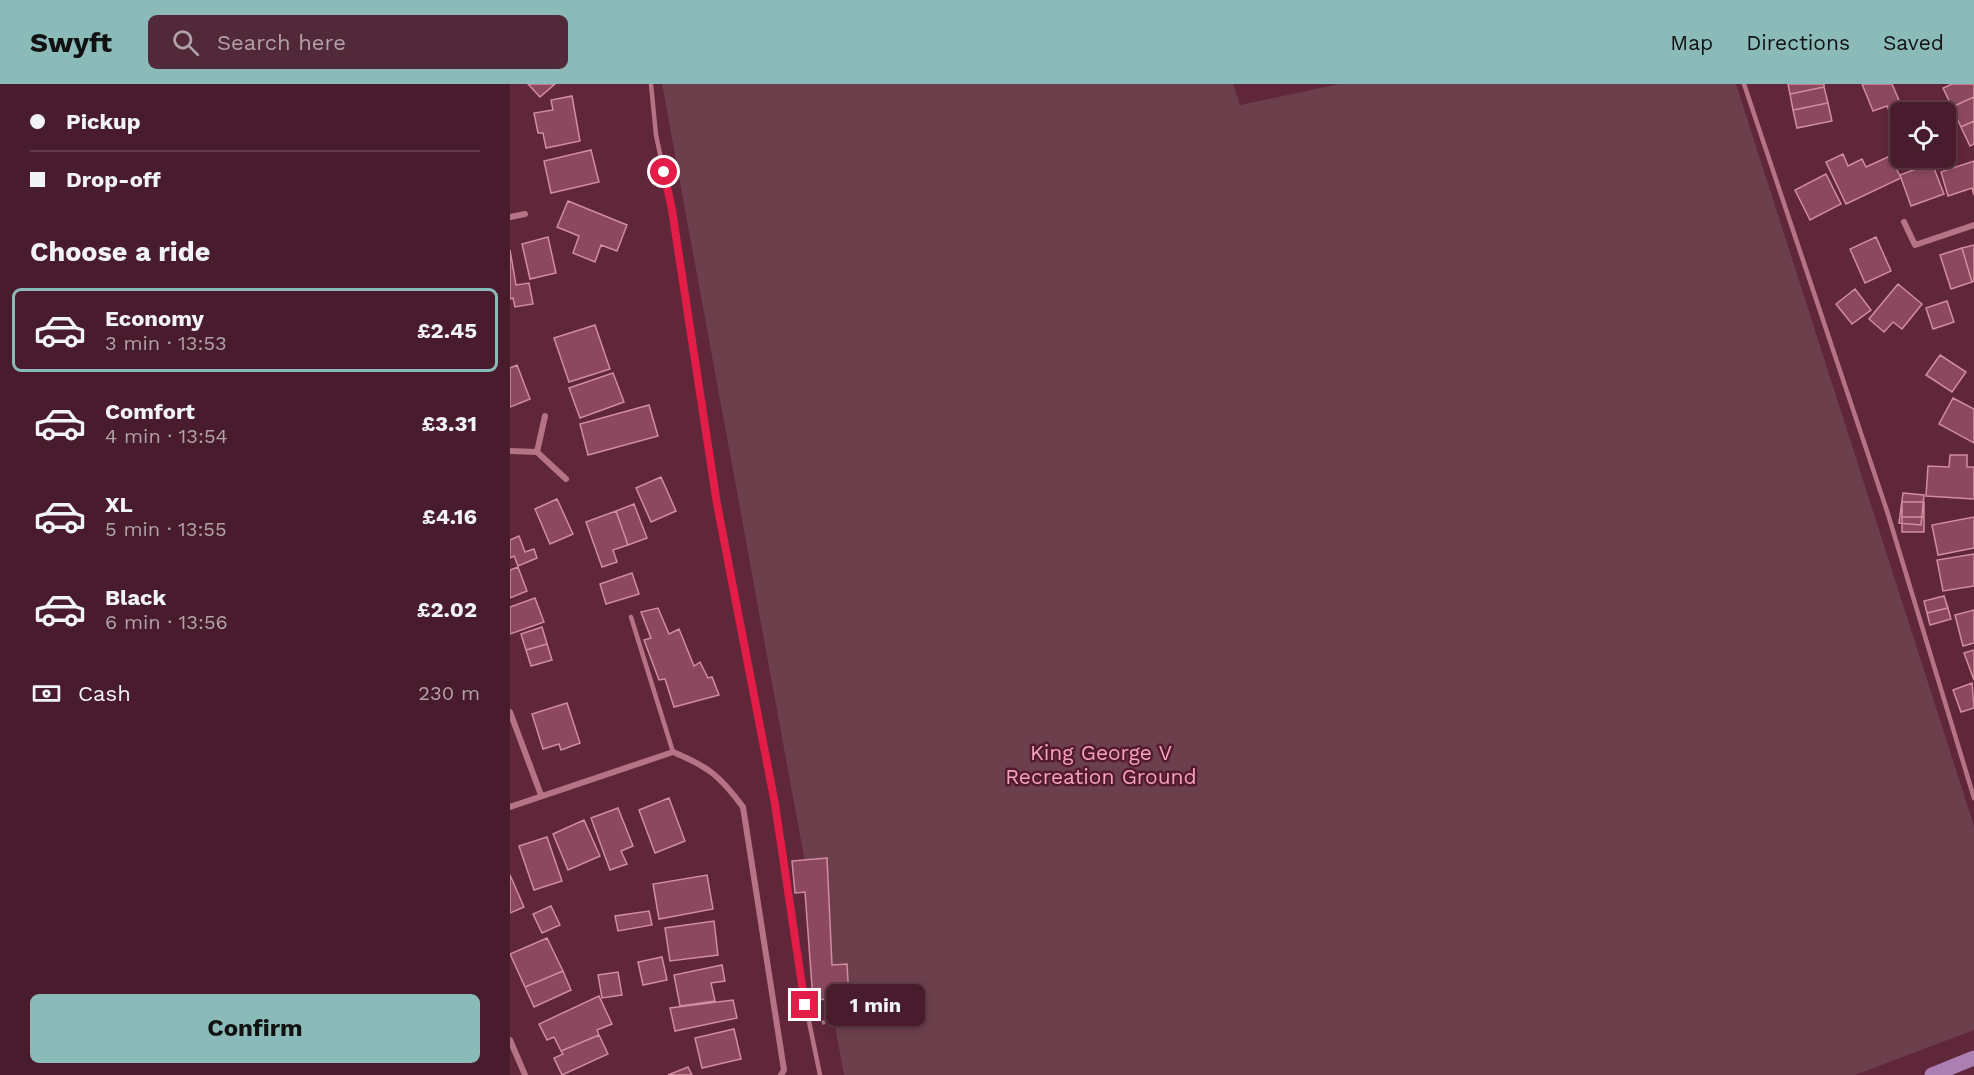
<!DOCTYPE html>
<meta charset="utf-8">
<style>
:root{--surface:#481c2c;--page:#522938;--text:#f1f3f6;--muted:#b1a1a9;--line:#603a48;--accent:#8bbbb9}
body{margin:0;font-family:"Work Sans",sans-serif;background:var(--page);color:var(--text);height:100vh;display:flex;flex-direction:column;font-size:22px;white-space:nowrap}
*{box-sizing:border-box;margin:0}
p{font-size:20px;color:var(--muted)}
.icon{flex:none;width:33px;height:33px;fill:none;stroke:currentColor;stroke-width:2;stroke-linecap:round;stroke-linejoin:round}
.map{position:relative;flex:1;overflow:hidden}
.side{display:flex;flex-direction:column;background:var(--surface);width:510px}
.side>*{flex:none}
.top-card{display:grid;align-content:center;height:132px;padding:0 30px;background:var(--surface)}
.tools{position:absolute;left:1380px;top:18px;display:grid;gap:12px}
.tools a{display:grid;place-items:center;width:66px;height:66px;border-radius:9px;background:var(--surface);box-shadow:0 3px 9px #0003,0 0 0 2px var(--line);font-size:30px}
.end{position:absolute;width:27px;height:27px;margin:-14px;border:8px solid #e11d48;background:#fff;box-shadow:0 0 0 3px #fff}
.from{border-radius:50%}
.bubble{position:absolute;height:42px;border-radius:9px;background:var(--surface);box-shadow:0 3px 9px #0003,0 0 0 2px var(--line);font-size:20px;font-weight:700;line-height:42px;text-align:center}
.top-card b{display:flex;align-items:center;gap:21px;height:57px;font-size:22px}
.top-card b+b{border-top:2px solid var(--line)}
.top-card i{width:15px;height:15px;background:var(--text)}
ul{padding:0;list-style:none}
li{display:flex;align-items:center;gap:18px;height:84px;margin:0 12px 9px;padding:0 18px;border:3px solid transparent;border-radius:9px}
li div{flex:1}
li b{display:block;font-size:22px}
li em{font-style:normal;font-weight:700}
li.on{border-color:var(--accent)}
li>.icon{width:54px;height:54px;stroke-width:1.5}
h2{padding:0 30px;font-size:27px;line-height:72px}
.pay{display:flex;align-items:center;gap:15px;height:66px;padding:0 30px;font-size:22px}
.pay p{margin-inline-start:auto}
.cta{display:flex;gap:12px;margin-top:auto;padding:12px 30px}
.cta a{flex:1;height:69px;border-radius:9px;background:var(--accent);color:#111;font-size:24px;font-weight:700;line-height:69px;text-align:center}
header{display:flex;align-items:center;gap:36px;box-sizing:border-box;height:84px;padding:0 30px;background:var(--accent);color:#111}
header strong{font-size:28px}
nav{display:flex;gap:33px;margin-inline-start:auto;font-size:21px}
.search{width:420px;height:54px;background:var(--page);display:flex;align-items:center;gap:15px;box-sizing:border-box;padding:0 21px;border-radius:9px;color:var(--muted);font-size:22px}
main{display:flex;flex:1;min-height:0}
.map>svg:first-child{display:block}
.green{fill:#6c3f4c}
.building{fill:#8c485e;stroke:#d18c9f;stroke-width:1.5}
.lines{fill:none;stroke-linecap:round;stroke-linejoin:round}
.path{stroke:#a87887;stroke-width:4;stroke-dasharray:3 4.5;stroke-linecap:butt}
.service{stroke:#b67386;stroke-width:4.5}
.minor{stroke:#b67386;stroke-width:6}
.primary{stroke:#ab7fb2;stroke-width:15}
.route{stroke:#e11d48;stroke-width:8}
.labels{text-anchor:middle;dominant-baseline:central;stroke-width:5;stroke-linejoin:round;paint-order:stroke}
.park-label{font-size:21px;fill:#f5a3bb;stroke:#541b30}
</style>
<header>
<strong>Swyft</strong>
<div class="search"><svg class="icon" aria-label="search" viewBox="0 0 24 24"><circle cx="10" cy="10" r="6"/><path d="M15 15l6 6"/></svg>Search here</div>
<nav><a>Map</a><a>Directions</a><a>Saved</a></nav>
</header>
<main>
<section class="side">
<div class="top-card">
<b><i class="from"></i>Pickup</b>
<b><i></i>Drop-off</b>
</div>
<h2>Choose a ride</h2>
<ul>
<li class="on"><svg class="icon" aria-label="car" viewBox="0 0 24 24"><path d="M5 17H2v-5l4-1 3-4h7l3 4 3 1v5h-3M9 17h6M6 11h13"/><circle cx="7" cy="17" r="2"/><circle cx="17" cy="17" r="2"/></svg><div><b>Economy</b><p>3 min · 13:53</p></div><em>£2.45</em></li>
<li><svg class="icon" aria-label="car" viewBox="0 0 24 24"><path d="M5 17H2v-5l4-1 3-4h7l3 4 3 1v5h-3M9 17h6M6 11h13"/><circle cx="7" cy="17" r="2"/><circle cx="17" cy="17" r="2"/></svg><div><b>Comfort</b><p>4 min · 13:54</p></div><em>£3.31</em></li>
<li><svg class="icon" aria-label="car" viewBox="0 0 24 24"><path d="M5 17H2v-5l4-1 3-4h7l3 4 3 1v5h-3M9 17h6M6 11h13"/><circle cx="7" cy="17" r="2"/><circle cx="17" cy="17" r="2"/></svg><div><b>XL</b><p>5 min · 13:55</p></div><em>£4.16</em></li>
<li><svg class="icon" aria-label="car" viewBox="0 0 24 24"><path d="M5 17H2v-5l4-1 3-4h7l3 4 3 1v5h-3M9 17h6M6 11h13"/><circle cx="7" cy="17" r="2"/><circle cx="17" cy="17" r="2"/></svg><div><b>Black</b><p>6 min · 13:56</p></div><em>£2.02</em></li>
</ul>
<div class="pay"><svg class="icon" aria-label="cash" viewBox="0 0 24 24"><path d="M3 7h18v10H3z"/><circle cx="12" cy="12" r="2"/></svg>Cash<p>230 m</p></div>
<div class="cta"><a>Confirm</a></div>
</section>
<div class="map">
<svg width="1464" height="991" viewBox="0 0 1464 991">
<rect width="100%" height="100%" fill="#60263a"/>
<path class="green" d="M152 0H723L730 21 829 0H1226L1464 742V946L1345 991H334Z"/>
<path class="building" d="M18 0H45L30 13Z
M1278 0H1314V3L1280 10Z
M1352 0H1382L1394 28 1383 35 1377 22 1363 27Z
M1442 0H1464V13L1442 23 1433 4Z
M1314 3 1318 19 1283 26 1280 10Z
M62 12 70 57 36 64 33 49H28L24 29 43 26 41 16Z
M1464 13V37L1451 43 1442 23Z
M1318 19 1322 37 1287 44 1283 26Z
M1464 37V60L1460 62 1451 43Z
M81 66 89 98 41 109 34 77Z
M1333 70 1338 82 1352 75 1356 83 1380 72 1391 94 1336 120 1316 78Z
M1333 70 1338 82 1352 75 1356 83 1380 72 1391 94 1336 120 1316 78Z
M1464 77V111L1462 104 1438 112 1431 88Z
M1464 77V111L1462 104 1438 112 1431 88Z
M1422 79 1434 110 1401 122 1390 91Z
M1422 79 1434 110 1401 122 1390 91Z
M1316 90 1331 120 1300 136 1285 106Z
M58 117 117 141 107 167 91 161 85 178 63 169 69 152 47 143Z
M38 153 46 189 20 195 12 160Z
M1366 153 1381 187 1355 199 1340 165Z
M1366 153 1381 187 1355 199 1340 165Z
M1464 161V197L1462 198 1452 164Z
M1452 164 1462 198 1441 205 1430 171Z
M0 166 6 201 19 199 23 220 5 223 3 214 0 215Z
M1388 200 1412 220 1392 245 1383 238 1374 248 1359 235Z
M1388 200 1412 220 1392 245 1383 238 1374 248 1359 235Z
M1345 205 1361 226 1342 240 1326 220Z
M1345 205 1361 226 1342 240 1326 220Z
M1437 217 1444 238 1423 245 1416 224Z
M85 241 100 285 59 298 44 254Z
M1430 271 1456 288 1442 308 1416 291Z
M1430 271 1456 288 1442 308 1416 291Z
M7 281 20 315 0 323V284Z
M103 289 114 318 70 334 59 304Z
M1443 314 1464 325V359L1429 340Z
M1443 314 1464 325V359L1429 340Z
M139 321 148 352 78 371 70 340Z
M1440 371H1457V383H1464V415L1416 412 1418 382 1439 383Z
M1440 371H1457V383H1464V415L1416 412 1418 382 1439 383Z
M151 393 166 427 141 438 126 404Z
M1393 409 1414 411 1411 441 1389 439Z
M47 415 63 450 40 460 25 425Z
M1392 418H1414V433H1392Z
M124 420 137 454 118 461 106 427Z
M106 427 118 461 103 466 107 478 92 483 76 438Z
M1392 433H1414V448H1392Z
M1464 433V464L1428 471 1422 441Z
M1464 433V464L1428 471 1422 441Z
M9 452 15 468 24 465 27 474 8 482 4 472 0 474V456Z
M1464 470V502L1433 507 1427 476Z
M1464 470V502L1433 507 1427 476Z
M8 483 17 507 0 514V486Z
M122 489 129 510 96 520 90 500Z
M1434 512 1441 535 1420 541 1414 517Z
M1434 512 1438 524 1417 529 1414 517Z
M25 514 34 538 0 550V523Z
M148 524 159 550 169 545 184 582 190 578 198 594 202 593 209 611 164 623 155 595 149 596 134 556 141 554 131 528Z
M1438 524 1441 535 1420 541 1417 529Z
M1464 526V559L1453 562 1445 531Z
M1464 526V559L1453 562 1445 531Z
M32 543 37 560 16 566 11 550Z
M37 560 42 576 21 582 16 566Z
M1464 566V596L1454 569Z
M1464 566V596L1454 569Z
M1462 599 1464 624 1451 628 1443 606Z
M1462 599 1464 624 1451 628 1443 606Z
M57 619 70 659 51 666 49 660 33 665 22 630Z
M159 714 175 757 145 769 129 726Z
M108 724 123 762 111 767 117 780 100 786 81 734Z
M74 736 90 772 58 786 43 750Z
M37 753 52 797 24 806 9 762Z
M317 774 322 881 337 880 339 914 303 916 295 808 285 809 282 777Z
M0 791 14 823 0 829Z
M197 791 203 825 149 835 143 800Z
M41 822 50 841 32 849 23 830Z
M139 827 142 841 108 847 105 832Z
M204 837 208 871 160 877 155 844Z
M37 854 53 887 15 903 0 870Z
M152 873 157 896 133 901 128 878Z
M212 881 215 897 201 899 205 917 170 922 164 891Z
M53 887 61 906 24 923 15 903Z
M108 888 112 911 92 914 88 891Z
M89 912 102 940 87 946 89 951 51 967 44 953 37 956 29 940Z
M223 916 227 934 165 947 160 924Z
M224 945 231 975 192 984 185 954Z
M89 951 98 970 52 991 44 974 53 970 51 967Z
M178 983 182 991H158Z"/>
<g class="lines">
<path class="path" d="M312 939 323 935"/>
<path class="service" d="M141 0 146 51 162 126 207 420 265 720 289 889 310 991
M1234 0 1377 427 1464 714
M121 533 163 668"/>
<path class="minor" d="M0 133 15 130
M1394 138 1405 161 1464 141
M0 367 27 368 56 395
M27 368 35 332
M0 628 31 711
M0 723 163 668C199 683 210 692 233 723L274 986 271 991
M0 956 15 991"/>
<path class="primary" d="M1422 991 1464 974"/>
</g>
<g class="lines">
<path class="route" d="M154 88 162 126 207 420 265 720 295 921"/>
</g>
<g class="labels">
<g class="park-label">
<text x="591" y="668">King George V<tspan x="591" dy="24">Recreation Ground</tspan></text>
</g>
</g>
</svg>
<div class="tools">
<a><svg class="icon" aria-label="locate" viewBox="0 0 24 24"><circle cx="12" cy="12" r="6"/><path d="M12 2v4M12 18v4M2 12h4M18 12h4"/></svg></a>
</div>
<i class="end from" style="left:154px;top:88px"></i>
<i class="end" style="left:295px;top:921px"></i>
<div class="bubble" style="left:316px;top:900px;width:99px">1 min</div>
</div>
</main>
